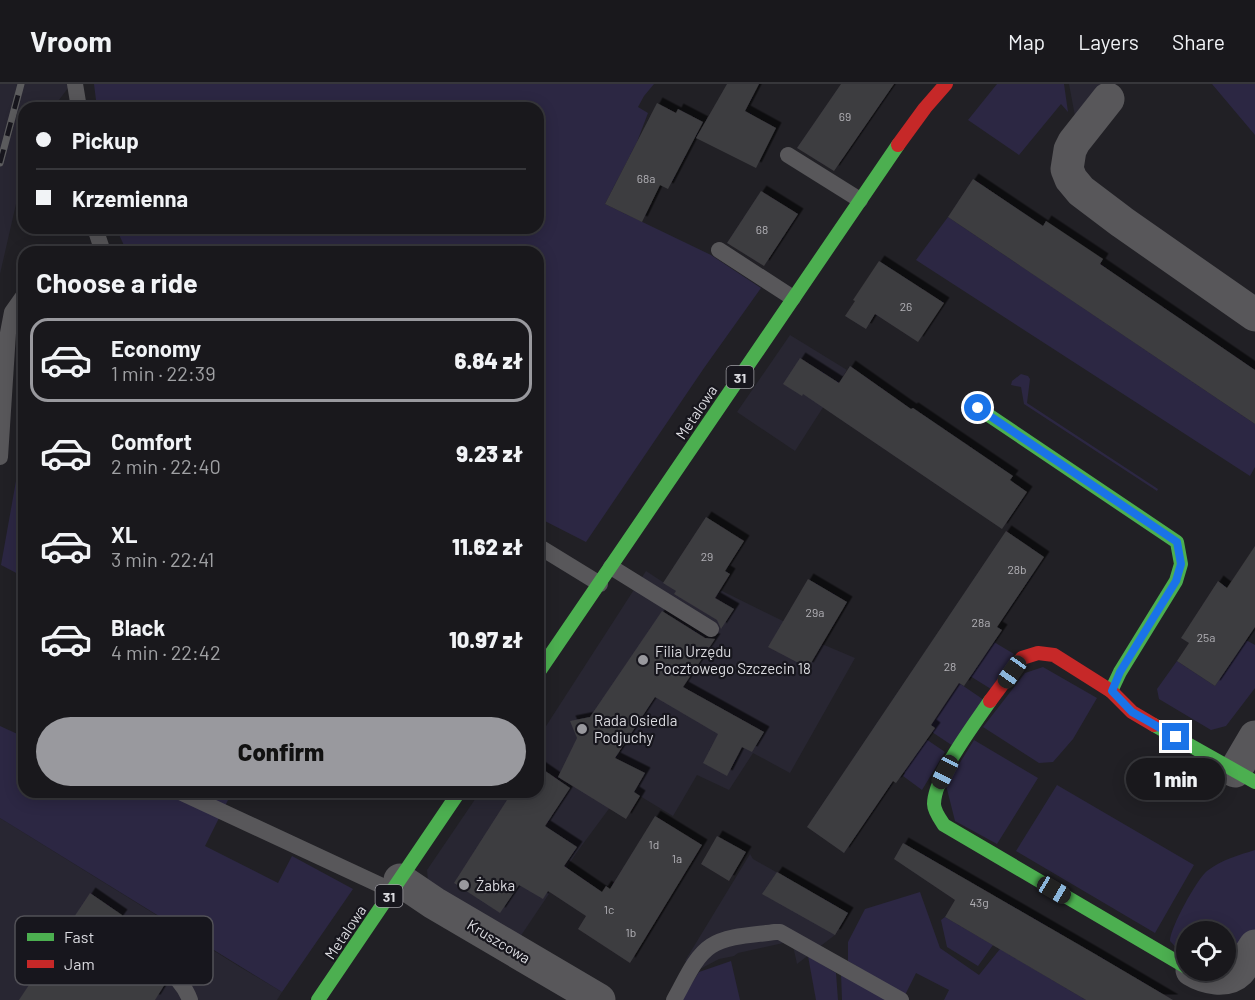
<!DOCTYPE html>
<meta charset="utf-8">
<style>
:root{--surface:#19181c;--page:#262529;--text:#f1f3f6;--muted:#9fa0a3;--line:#37373b;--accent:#99999e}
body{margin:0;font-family:Barlow,sans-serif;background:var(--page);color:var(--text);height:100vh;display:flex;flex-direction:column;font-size:22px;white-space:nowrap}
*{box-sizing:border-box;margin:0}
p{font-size:20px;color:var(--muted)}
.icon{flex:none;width:33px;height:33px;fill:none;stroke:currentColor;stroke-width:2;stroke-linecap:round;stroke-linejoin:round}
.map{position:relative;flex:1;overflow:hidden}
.sheet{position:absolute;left:18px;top:162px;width:526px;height:552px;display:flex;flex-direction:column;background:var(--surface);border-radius:18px;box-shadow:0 3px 15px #0003,0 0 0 2px var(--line)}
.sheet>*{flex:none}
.banner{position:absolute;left:18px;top:18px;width:526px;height:132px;border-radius:18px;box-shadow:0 3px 15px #0003,0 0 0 2px var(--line);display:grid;align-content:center;height:132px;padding:0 18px;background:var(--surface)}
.tools{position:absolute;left:1176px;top:837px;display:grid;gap:12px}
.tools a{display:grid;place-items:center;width:60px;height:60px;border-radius:50%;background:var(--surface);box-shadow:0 3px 15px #0003,0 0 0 2px var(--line);font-size:30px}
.end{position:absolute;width:27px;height:27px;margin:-14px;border:8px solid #1a73e8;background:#fff;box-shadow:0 0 0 3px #fff}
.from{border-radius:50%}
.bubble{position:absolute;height:42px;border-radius:21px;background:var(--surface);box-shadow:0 3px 15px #0003,0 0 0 2px var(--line);font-size:20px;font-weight:800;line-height:42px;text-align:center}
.car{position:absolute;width:18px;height:36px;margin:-18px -9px;border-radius:8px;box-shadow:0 0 4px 2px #0007;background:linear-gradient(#222 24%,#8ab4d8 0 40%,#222 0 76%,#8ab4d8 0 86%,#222 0)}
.banner b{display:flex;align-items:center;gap:21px;height:57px;font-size:22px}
.banner b+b{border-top:2px solid var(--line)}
.banner i{width:15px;height:15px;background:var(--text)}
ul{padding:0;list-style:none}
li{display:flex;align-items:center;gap:18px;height:84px;margin:0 12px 9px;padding:0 6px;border:3px solid transparent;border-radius:18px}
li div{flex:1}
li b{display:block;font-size:22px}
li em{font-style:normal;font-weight:800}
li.active{border-color:var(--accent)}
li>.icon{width:54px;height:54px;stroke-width:1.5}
h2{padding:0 18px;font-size:27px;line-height:72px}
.button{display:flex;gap:12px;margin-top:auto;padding:12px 18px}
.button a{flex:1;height:69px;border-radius:36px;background:var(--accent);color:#111;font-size:24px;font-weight:800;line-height:69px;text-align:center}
header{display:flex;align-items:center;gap:36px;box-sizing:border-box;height:84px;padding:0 30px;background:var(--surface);border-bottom:2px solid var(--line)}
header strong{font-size:28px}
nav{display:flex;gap:33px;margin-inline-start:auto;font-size:21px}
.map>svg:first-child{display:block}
.built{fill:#282632}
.green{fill:#2c2743}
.building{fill:#3d3c40;filter:url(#shadow)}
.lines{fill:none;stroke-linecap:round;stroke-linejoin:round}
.lane{stroke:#58575a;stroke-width:16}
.street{stroke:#58575a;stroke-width:33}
.fast{stroke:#4caf50;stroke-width:14}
.jam{stroke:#c62828;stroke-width:14}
.rail-casing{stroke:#5c5c5e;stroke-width:7}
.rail{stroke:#17161d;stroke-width:4.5;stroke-dasharray:14;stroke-linecap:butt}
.route{stroke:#1a73e8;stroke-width:8}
.poi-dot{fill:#99999e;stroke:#17161d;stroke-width:2}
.labels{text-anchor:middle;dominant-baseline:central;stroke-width:4.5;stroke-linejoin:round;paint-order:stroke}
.number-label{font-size:12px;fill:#b3b2b7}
.shield{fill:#17161d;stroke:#a09fa5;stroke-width:1.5}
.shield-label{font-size:14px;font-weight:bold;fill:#dadadf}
.street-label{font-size:15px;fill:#dadadf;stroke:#17161d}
.poi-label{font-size:15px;fill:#dadadf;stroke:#17161d;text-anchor:start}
.key{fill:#17161d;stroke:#525157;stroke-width:1.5}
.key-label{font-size:16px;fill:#dadadf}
</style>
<header>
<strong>Vroom</strong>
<nav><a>Map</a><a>Layers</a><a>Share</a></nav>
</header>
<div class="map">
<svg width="1255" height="916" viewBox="0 0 1255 916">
<defs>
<filter id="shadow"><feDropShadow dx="5.5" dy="-5.5" stdDeviation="0" flood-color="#0009"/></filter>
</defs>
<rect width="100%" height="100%" fill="#212025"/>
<path class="built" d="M0 0H71L53 24H24V85L0 190Z
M1069 0H1117L1079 36 1075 32Z
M790 251 847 286 795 367 737 328Z
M646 487 701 523 720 506 783 537 822 560 855 574 790 689 753 669 729 706 697 691 673 732 625 703 577 768 518 856 428 797 427 786 480 708H538L539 653Z
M0 734 240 883 282 908 277 916H0Z
M750 770 753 775 848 829 835 851 797 880 792 857 738 869 734 872 719 875 700 885 685 877Z"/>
<path class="green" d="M94 0H654L644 12 638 23 648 29 637 58 605 120 711 171 761 204 704 284 586 458 539 434 538 168H127L116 144H538V24H97Z
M997 0H1064L1068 28 1061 20 1019 71 968 36Z
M1212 0H1255V51Z
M948 133 1255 340V383L1250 392 916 176Z
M1021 290 1028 292 1030 295 1027 319 1158 405 1157 407 1024 320 1021 303 1011 301 1012 297Z
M24 382V493L1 481 16 397Z
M1246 556 1255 561V604L1226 642 1211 646 1159 615 1157 605 1177 577 1215 602Z
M994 558 1014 570 991 605 970 592Z
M1043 583 1097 614 1073 655 1053 678 1039 679 983 643 1025 589Z
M959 599 984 616 953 662 932 648 935 644 931 641Z
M0 642 24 653V708H227L231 710 205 762 278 799 292 772 353 805 282 908 0 734Z
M923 653 945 668 922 706 903 692 905 689 901 685Z
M974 656 1038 694 997 760 955 737 946 701Z
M1057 701 1194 781 1155 849 1016 767Z
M1255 766V850L1226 882V848H1186V874L1170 857C1170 844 1197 795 1207 787 1221 776 1239 771 1255 766Z
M920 808 940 864 979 891 1000 865 1086 916H944L949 906 916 889 905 911 848 877V858L865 825Z
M945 833 993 861 978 882 947 863 941 836Z
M808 872 836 889 838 916H816Z
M731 877 740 916H681L699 888Z
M841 889 895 916H842Z"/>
<path class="building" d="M727 0H759L745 27 776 44 756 84 696 54Z
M841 0H894L834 87 797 64Z
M657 19 676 29 678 25 703 38 668 105 660 101 642 138 605 120Z
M973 95 1043 142 1046 137 1103 175 1100 180 1255 286V340L948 133Z
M761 107 798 130 764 182 727 159Z
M879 177 944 219 918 258 875 230 866 245 845 232 855 217 853 216Z
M800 274 839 299 850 282 911 325 913 324 1013 392 1010 396 1027 408 1002 445 803 310 802 312 783 300Z
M706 433 744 457 725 487 730 490 715 514 734 525 721 545 717 536 674 510 676 507 663 499Z
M1006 447 1044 473 997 543 1002 546 964 602 959 599 931 641 935 644 896 699 893 697 844 769 807 743Z
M1255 462V543L1215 602 1177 577 1189 559 1181 554 1218 497 1227 504Z
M808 495 847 518 808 584 768 563Z
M662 527 705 554 715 555 683 603 764 648 752 668 742 663 727 692 703 679 718 650 655 613 615 674 645 689 634 708 640 712 626 735 558 693 577 654 570 637 590 633Z
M538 682 570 704 545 742 577 763 564 782 602 808 606 802 610 805 655 732 702 761 630 879 578 845 586 832 548 807 543 815 519 801 500 829 454 799 512 708H538Z
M717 752 746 768 729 797 701 780Z
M903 759 1095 870 1173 916H1086L945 833 955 816 894 775Z
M777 788 848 829 835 851 762 810Z
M90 809 122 831 114 842 107 840 99 844 98 851 99 856 165 900 155 916H19Z"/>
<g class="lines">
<path class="lane" d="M75 0 79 24
M788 71 860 116
M95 144 103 168
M719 166 793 214
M0 373 8 249 12 228 24 211
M538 462 600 500
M611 483 711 545
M180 708 393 807
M108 850C137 867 178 883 190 916
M674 916C684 899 694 873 711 862 728 851 755 851 775 848H780L901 916"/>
<path class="street" d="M1108 15 1074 58 1070 66 1067 85 1071 95 1081 107 1122 138 1255 231
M1235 687 1255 653
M400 796 434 819 599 916
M1192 886C1205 894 1227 899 1239 887 1245 880 1250 869 1255 862"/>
<path class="fast" d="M978 324 1177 458 1181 480 1176 497 1120 588 1111 607
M538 589 898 61
M990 617C975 639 934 693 934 720 934 727 940 735 944 741L1186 883
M1154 641 1255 698
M318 916 459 708"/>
<path class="jam" d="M898 61 925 24 946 0
M990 617 1022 574 1038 569 1054 571 1111 607 1132 628 1154 641"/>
<g class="rail-casing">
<path id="rail" d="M0 79 21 0"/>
</g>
<use href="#rail" class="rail"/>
</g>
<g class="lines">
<path class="route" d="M978 324 1177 458 1181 480 1176 497 1120 588 1112 607 1132 628 1176 653"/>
</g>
<g class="poi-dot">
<circle cx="643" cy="576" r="6"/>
<circle cx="582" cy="645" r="6"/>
<circle cx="464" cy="801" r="6"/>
</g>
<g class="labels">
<g class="number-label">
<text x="845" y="32">69</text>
<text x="646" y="94">68a</text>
<text x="762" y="145">68</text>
<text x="906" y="222">26</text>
<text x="707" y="472">29</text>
<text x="1017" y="485">28b</text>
<text x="815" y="528">29a</text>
<text x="981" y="538">28a</text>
<text x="1206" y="553">25a</text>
<text x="950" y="582">28</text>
<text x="654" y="760">1d</text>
<text x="677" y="774">1a</text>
<text x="979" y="818">43g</text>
<text x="609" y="825">1c</text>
<text x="631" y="848">1b</text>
</g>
<g class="shield">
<rect x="726.5" y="282" width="27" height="22" rx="4.5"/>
<rect x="375.5" y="801" width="27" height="22" rx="4.5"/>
</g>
<g class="shield-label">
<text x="740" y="293">31</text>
<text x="389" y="812">31</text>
</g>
<g class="street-label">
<text transform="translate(696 328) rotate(-56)">Metalowa</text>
<text transform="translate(345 848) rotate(-56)">Metalowa</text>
<text transform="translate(499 857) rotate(31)">Kruszcowa</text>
</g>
<g class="poi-label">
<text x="655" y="567">Filia Urzędu<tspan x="655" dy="17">Pocztowego Szczecin 18</tspan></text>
<text x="594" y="636">Rada Osiedla<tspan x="594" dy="17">Podjuchy</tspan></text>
<text x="476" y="801">Żabka</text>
</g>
</g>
<rect x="15" y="832" width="198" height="69" rx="9" class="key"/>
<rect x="27" y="849" width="27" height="8" fill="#4caf50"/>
<rect x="27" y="876" width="27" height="8" fill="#c62828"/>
<g class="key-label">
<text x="64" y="859">Fast</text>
<text x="64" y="886">Jam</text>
</g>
</svg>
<div class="tools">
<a><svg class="icon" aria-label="locate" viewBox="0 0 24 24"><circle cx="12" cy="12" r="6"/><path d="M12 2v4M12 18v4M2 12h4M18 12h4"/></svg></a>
</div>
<i class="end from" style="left:978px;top:324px"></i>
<i class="end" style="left:1176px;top:653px"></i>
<div class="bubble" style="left:1126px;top:674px;width:99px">1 min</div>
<i class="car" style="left:1012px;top:588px;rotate:215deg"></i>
<i class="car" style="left:945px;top:688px;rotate:207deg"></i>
<i class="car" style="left:1054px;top:806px;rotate:120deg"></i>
<div class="banner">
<b><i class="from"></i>Pickup</b>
<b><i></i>Krzemienna</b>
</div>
<section class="sheet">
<h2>Choose a ride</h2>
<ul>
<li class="active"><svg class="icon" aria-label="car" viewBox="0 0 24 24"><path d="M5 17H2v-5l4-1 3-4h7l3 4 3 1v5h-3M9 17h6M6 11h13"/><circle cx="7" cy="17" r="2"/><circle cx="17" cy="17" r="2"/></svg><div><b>Economy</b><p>1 min · 22:39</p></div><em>6.84 zł</em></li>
<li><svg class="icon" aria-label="car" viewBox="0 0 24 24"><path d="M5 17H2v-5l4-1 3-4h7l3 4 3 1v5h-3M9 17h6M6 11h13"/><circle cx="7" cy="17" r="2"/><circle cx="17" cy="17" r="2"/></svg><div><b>Comfort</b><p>2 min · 22:40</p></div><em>9.23 zł</em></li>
<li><svg class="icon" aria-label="car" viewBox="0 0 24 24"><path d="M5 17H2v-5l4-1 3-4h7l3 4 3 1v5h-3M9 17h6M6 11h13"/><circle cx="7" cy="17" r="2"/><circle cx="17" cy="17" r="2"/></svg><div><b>XL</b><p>3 min · 22:41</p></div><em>11.62 zł</em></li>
<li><svg class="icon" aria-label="car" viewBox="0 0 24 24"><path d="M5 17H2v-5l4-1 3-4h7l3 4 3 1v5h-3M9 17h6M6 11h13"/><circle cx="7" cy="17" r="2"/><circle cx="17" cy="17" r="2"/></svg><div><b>Black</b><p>4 min · 22:42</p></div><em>10.97 zł</em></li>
</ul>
<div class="button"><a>Confirm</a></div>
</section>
</div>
